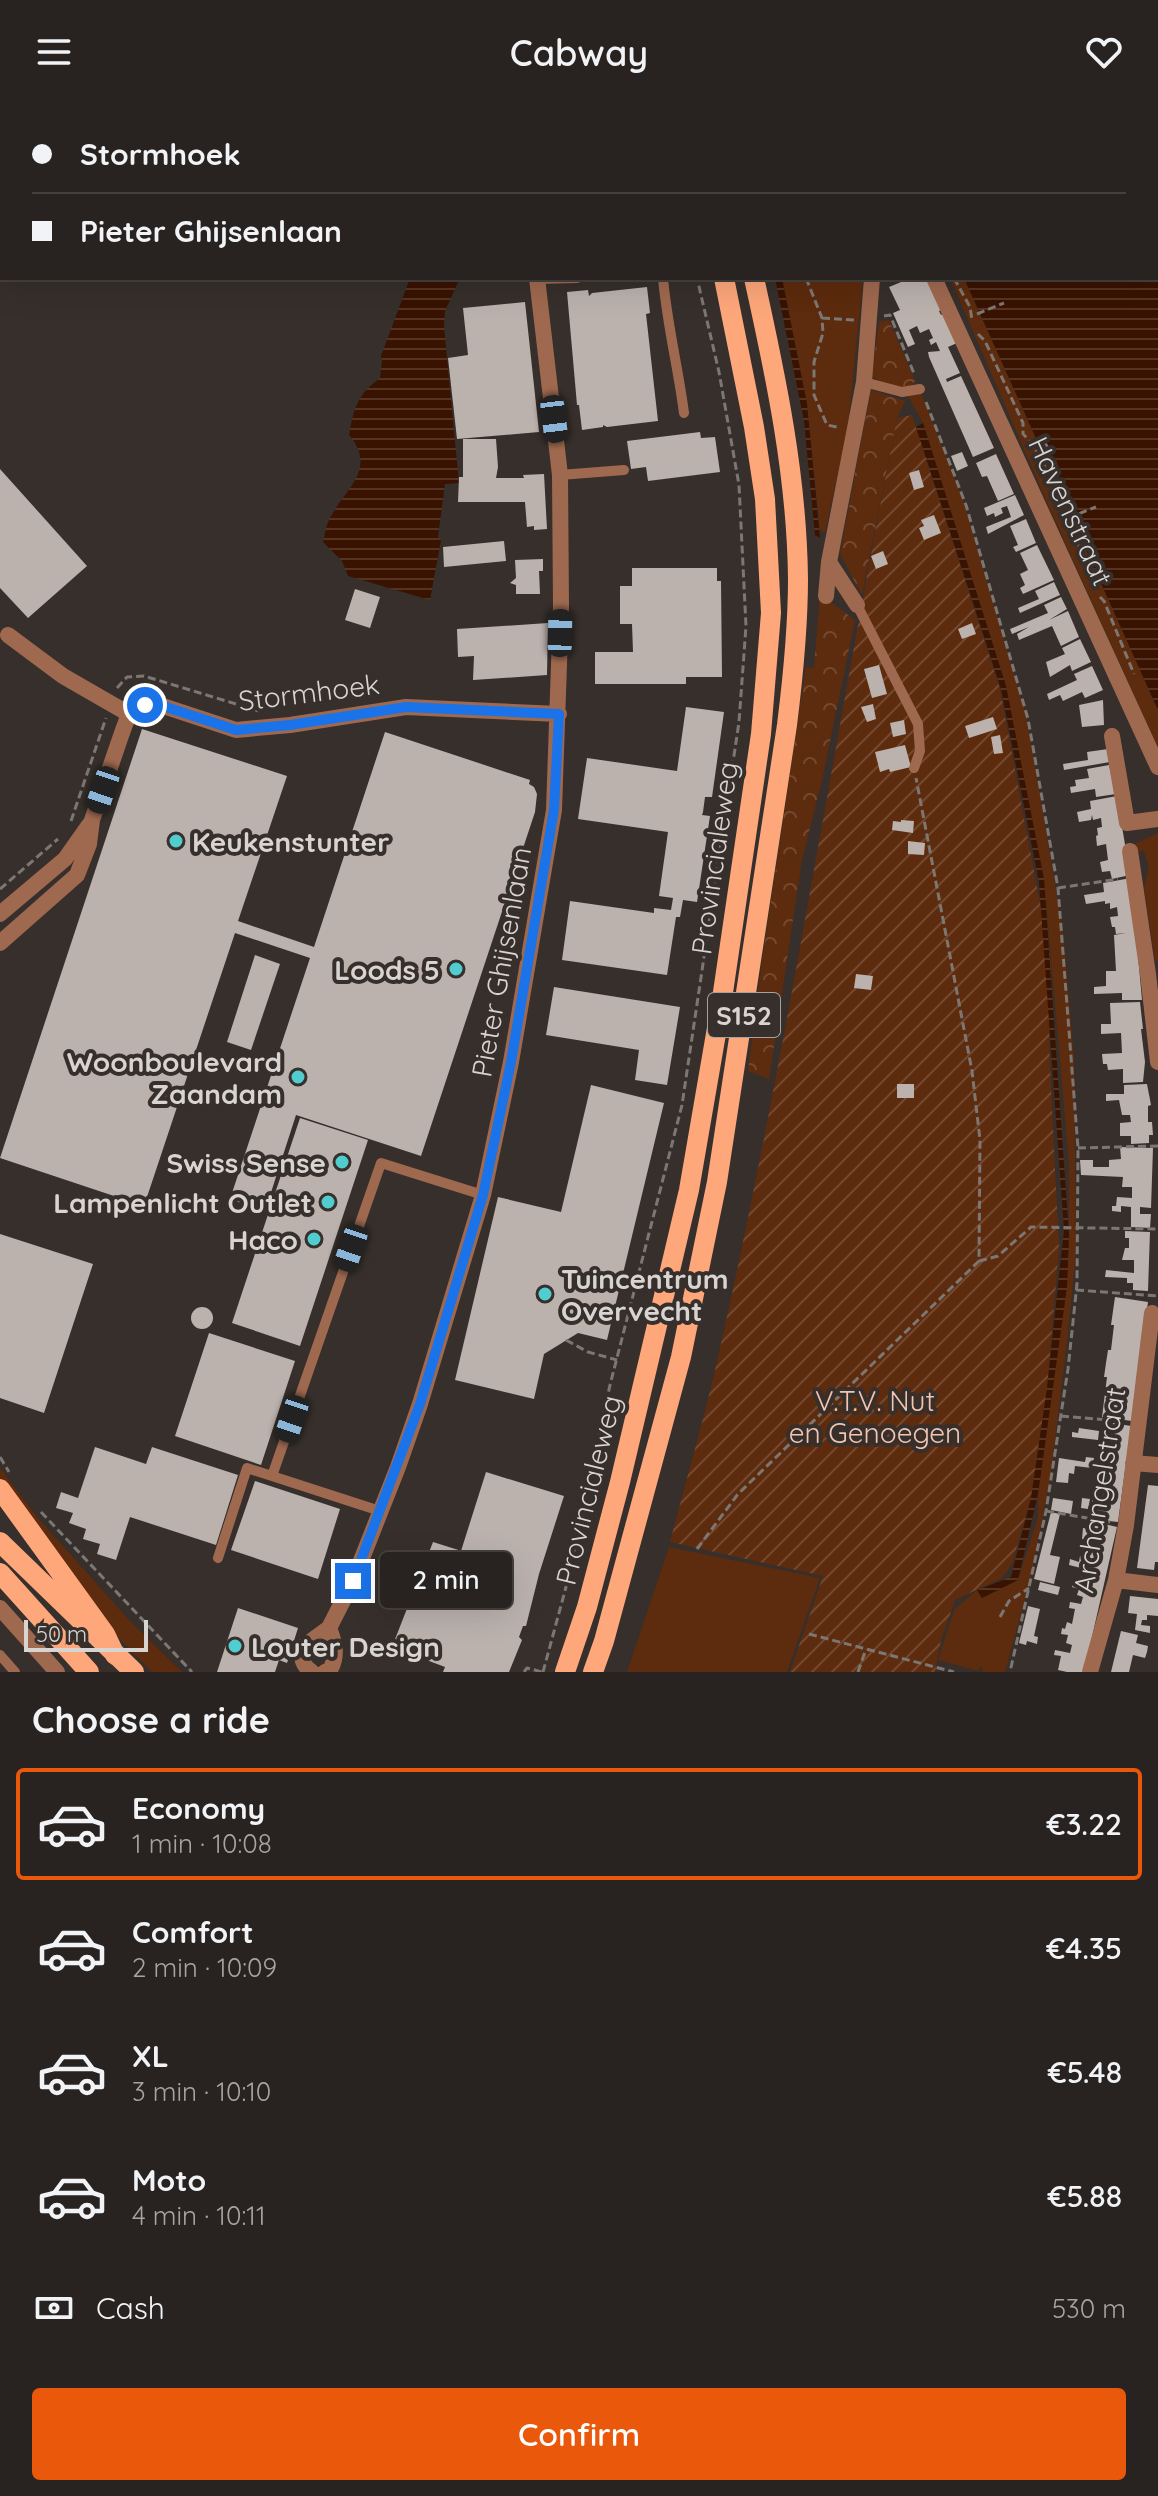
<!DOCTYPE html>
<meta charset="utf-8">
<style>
:root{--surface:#282320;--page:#342f2d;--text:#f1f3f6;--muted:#a5a4a5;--line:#44403e;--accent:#ea580c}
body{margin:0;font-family:Quicksand,sans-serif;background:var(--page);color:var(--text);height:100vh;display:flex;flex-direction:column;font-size:30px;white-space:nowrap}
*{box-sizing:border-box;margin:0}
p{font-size:26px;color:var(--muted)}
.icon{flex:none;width:44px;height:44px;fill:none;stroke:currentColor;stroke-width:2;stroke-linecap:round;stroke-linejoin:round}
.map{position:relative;height:1568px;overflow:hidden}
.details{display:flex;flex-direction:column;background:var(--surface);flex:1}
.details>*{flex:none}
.guide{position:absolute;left:0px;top:0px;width:1158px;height:176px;box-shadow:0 8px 32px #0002,0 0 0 2px var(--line);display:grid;align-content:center;height:176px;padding:0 32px;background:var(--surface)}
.scale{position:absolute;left:24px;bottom:20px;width:124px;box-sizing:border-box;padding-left:8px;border:4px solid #d8d4d1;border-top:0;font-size:22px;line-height:28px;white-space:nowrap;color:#d8d4d1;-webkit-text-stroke:6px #362f2b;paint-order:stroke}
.end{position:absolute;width:36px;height:36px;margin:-18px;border:10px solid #1a73e8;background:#fff;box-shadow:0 0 0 4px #fff}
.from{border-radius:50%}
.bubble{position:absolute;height:56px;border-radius:8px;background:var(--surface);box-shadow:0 8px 32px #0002,0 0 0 2px var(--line);font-size:26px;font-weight:600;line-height:56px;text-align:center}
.car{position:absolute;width:24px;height:48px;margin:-24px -12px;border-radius:10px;box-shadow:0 0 6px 2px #0007;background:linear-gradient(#222 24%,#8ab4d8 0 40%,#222 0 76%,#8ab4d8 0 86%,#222 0)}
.guide b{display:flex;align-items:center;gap:28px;height:76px;font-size:30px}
.guide b+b{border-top:2px solid var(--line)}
.guide i{width:20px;height:20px;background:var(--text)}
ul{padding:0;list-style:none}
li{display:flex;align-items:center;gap:24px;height:112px;margin:0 16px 12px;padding:0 16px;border:4px solid transparent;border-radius:8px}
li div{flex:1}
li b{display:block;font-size:30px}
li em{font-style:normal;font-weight:600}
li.selected{border-color:var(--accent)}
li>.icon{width:72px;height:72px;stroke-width:1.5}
h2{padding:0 32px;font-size:36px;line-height:96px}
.pay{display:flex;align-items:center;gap:20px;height:88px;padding:0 32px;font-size:30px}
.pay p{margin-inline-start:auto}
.button{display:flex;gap:16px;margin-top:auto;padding:16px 32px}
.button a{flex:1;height:92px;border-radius:8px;background:var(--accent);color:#fff;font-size:32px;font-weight:600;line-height:92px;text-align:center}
header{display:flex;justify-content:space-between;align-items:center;height:104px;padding:0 32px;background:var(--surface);font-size:36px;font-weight:600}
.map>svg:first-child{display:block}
.grass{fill:#5d2b0d}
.forest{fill:url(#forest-crowns)}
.garden{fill:url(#garden-furrows)}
.water{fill:url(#water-rules)}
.building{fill:#bbb2ae}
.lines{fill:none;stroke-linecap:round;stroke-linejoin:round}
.path{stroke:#7d7773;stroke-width:3;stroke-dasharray:8 4;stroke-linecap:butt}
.service{stroke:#9f694f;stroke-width:10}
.minor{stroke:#9f694f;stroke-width:16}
.primary{stroke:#fea77b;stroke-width:20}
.route{stroke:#1a73e8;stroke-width:10}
.poi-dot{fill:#52cdcf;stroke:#362f2b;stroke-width:3}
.labels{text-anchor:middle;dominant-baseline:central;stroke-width:8;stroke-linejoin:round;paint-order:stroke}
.shield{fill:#362f2b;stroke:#a7a29f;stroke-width:2}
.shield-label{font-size:26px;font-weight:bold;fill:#d8d4d1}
.street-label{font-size:28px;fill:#d8d4d1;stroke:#362f2b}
.poi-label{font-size:28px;font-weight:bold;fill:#d8d4d1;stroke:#362f2b;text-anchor:end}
.park-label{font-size:28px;fill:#f1c5b0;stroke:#362f2b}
</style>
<header><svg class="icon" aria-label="menu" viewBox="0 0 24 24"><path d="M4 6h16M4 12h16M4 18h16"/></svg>Cabway<svg class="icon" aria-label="heart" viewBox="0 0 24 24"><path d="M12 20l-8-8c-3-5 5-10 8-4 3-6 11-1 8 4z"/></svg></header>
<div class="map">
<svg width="1158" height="1568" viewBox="0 0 1158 1568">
<defs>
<pattern id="forest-crowns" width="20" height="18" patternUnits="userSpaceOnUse" patternTransform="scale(2)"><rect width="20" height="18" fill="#5d2b0d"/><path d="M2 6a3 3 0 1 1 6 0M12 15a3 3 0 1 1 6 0" fill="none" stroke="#74492f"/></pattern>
<pattern id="garden-furrows" width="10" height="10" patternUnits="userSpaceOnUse" patternTransform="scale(2)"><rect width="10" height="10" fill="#5d2b0d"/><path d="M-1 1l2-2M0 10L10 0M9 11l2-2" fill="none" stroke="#74492f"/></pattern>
<pattern id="water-rules" width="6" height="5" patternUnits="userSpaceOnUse" patternTransform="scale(2)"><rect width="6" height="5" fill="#391200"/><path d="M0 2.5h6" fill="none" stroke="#553424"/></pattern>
</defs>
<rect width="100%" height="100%" fill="#362f2b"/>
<path class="grass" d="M782 174H863L848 323 825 428 820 427 807 300Z
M950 174H964L1158 606V644L1045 394Z
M921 289 963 396 1026 611 1063 827 1074 955 1076 1147 1067 1239 1051 1369 1030 1477 1005 1568H983L981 1562 978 1567 938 1556 954 1506 977 1486 982 1494 1018 1476 1038 1413V1390L1067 1179 1069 1128V1060L1044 775 1006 582 923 319 907 290Z
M1158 729V857H1155L1144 784 1149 762 1143 746 1132 751 1130 742Z
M0 1364 38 1414 130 1517 182 1568H152L106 1521 0 1374Z
M669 1443 820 1474 787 1568H627Z"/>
<path class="forest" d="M889 216 915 277 911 284C896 285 881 283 872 271L879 218Z
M871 286 905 297 897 314 862 491 840 450Z
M820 490 855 516 822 676 802 756 769 975 748 967 761 864 806 563 814 564Z"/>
<path class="garden" d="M912 311 1000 585 1051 858 1049 941 1059 1145 1047 1285 1031 1394 1012 1460 1002 1474 955 1496 941 1536 935 1568H790L823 1472 670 1438C684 1384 700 1329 713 1275 786 957 834 634 897 314Z"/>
<path class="water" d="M845 0H1158V606L964 174H1156V2H843Z
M410 174H460L445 207 444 222 459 379 445 380 438 433 441 436 430 496 348 472 342 457 323 438C325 430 326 421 330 414 345 385 378 365 349 331 354 304 357 291 380 274L382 257 381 252Z
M775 174H782L807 300 820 434 815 431 804 317Z
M923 319 1006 582 1044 775 1069 1131 1067 1183 1038 1390 1018 1476 982 1494 977 1486 1011 1473 1031 1394 1047 1284 1064 1126 1039 778 1001 585 916 323Z"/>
<path class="building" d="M911 174H926L941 206 939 207 941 211 943 210 957 239 948 243 960 269 946 275 947 278 961 272 994 344 973 353 929 253 928 248 940 247 936 238 931 241 929 236 933 234 929 225 920 229 917 222 909 226 915 240 908 243 893 209 900 206 889 183Z
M647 183 650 209 646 210 658 317 607 323 603 321V323L582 326 579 301H577L567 188 588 186 589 192 592 189Z
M525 198 539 328 457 335 448 254 468 251 463 204Z
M700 328 701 334 715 333 720 368 648 377 646 363 631 365 627 337Z
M463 335H496L498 363 496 374H524L523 371 544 370 547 425 534 426V422L527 423 525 398H458L459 373H463Z
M962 348 968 362 957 367 951 352Z
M996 350 1014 390 998 397 987 372 982 373 976 359Z
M0 365 87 462 28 514 0 484Z
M919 366 924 383 914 386 909 369Z
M1015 391 1024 411 988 430 986 423 1011 413 1007 402 1001 404 1003 409 995 413 994 409 987 412 984 404Z
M934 411 941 429 924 436 919 424 924 422 921 416Z
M1026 415 1036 439 1016 448 1013 443 1018 441 1010 422Z
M504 437 506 457 444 463 443 443Z
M1037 441 1054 476 1023 490 1020 484 1025 481 1020 470 1028 466 1020 449Z
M883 447 888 460 876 465 871 452Z
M543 455V467H539L540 490H516V481L510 479 516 474 515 456Z
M632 464H717V477H721L722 573H686V580H595V548H633L632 520H620V482H632Z
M1054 478 1060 491 1020 509 1018 504 1039 495 1035 487Z
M355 485 380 493 370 524 345 516Z
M1061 493 1067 505 1049 516 1068 507 1079 533 1061 542 1052 522 1019 536 1017 530 1029 523 1012 530 1010 525 1048 509 1044 501Z
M548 519 547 571 473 576 474 552 458 553 457 525Z
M972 519 976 530 962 535 958 525Z
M1080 535 1091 558 1072 567 1070 561 1050 573 1046 558 1065 550 1062 544Z
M879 561 887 590 872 594 864 565Z
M1092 562 1103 586 1085 594 1082 588 1063 597 1060 591 1049 596 1047 590 1077 576 1074 570Z
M1103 596 1104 621 1082 623 1079 601Z
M873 600 876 615 867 618 861 603Z
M686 603 724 608 712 693H705L703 708 702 711 710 712 697 798 683 796 680 813H676L667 871 562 856 570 797 654 809V804L671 806 673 794 659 792 668 728 578 715 587 654 677 667Z
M993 613 997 625 969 634 965 622Z
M904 616 906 630 893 633 890 619Z
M142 625 287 672 238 817 314 843 385 628 530 676 529 680 534 683 537 690 535 708 421 1052 296 1011 265 1107 230 1095 310 854 235 829 144 1102 0 1054Z
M1000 631 1003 649 994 650 991 633Z
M905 641 911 663 890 668 889 665 880 668 875 648Z
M1108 645 1110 658 1064 666 1063 660 1088 656 1087 648Z
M1109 661 1116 690 1096 693 1095 685 1071 689 1070 683 1076 682 1075 676 1089 674 1087 665Z
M1117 692 1130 771 1112 775 1110 767 1102 768 1100 758 1108 756 1106 740 1097 742 1096 732 1098 731 1097 724 1102 723 1101 714 1093 716 1092 711 1091 716 1079 718 1077 708 1091 705 1090 697Z
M901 716 914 717 913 729 892 726 893 717 901 718Z
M908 737 925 739 924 751 908 750Z
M1131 774 1142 896H1122V889L1094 890V883L1106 882V867H1116L1114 831 1125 829 1116 830 1115 823H1112L1110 813 1118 812 1117 803 1110 805V799L1105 800V797L1086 800 1084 791 1104 788 1103 779Z
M255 851 280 860 251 946 227 938Z
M856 870 873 872 871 886 854 884Z
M554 883 680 903 667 981 635 976 639 946 546 931Z
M1140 898 1143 925H1141L1145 958 1143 978 1123 979V965L1108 966 1107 960H1103L1102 950 1122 949 1121 929 1101 930V920H1111L1110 899Z
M897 980H914V994H897Z
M1147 980 1151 1001 1148 1002V1018H1152L1153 1031H1149V1039L1131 1040V1032H1120V1019L1131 1018 1130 1011H1122L1119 996 1106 997V990H1124V981Z
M591 981 664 999 607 1236 578 1229 544 1250 534 1295 455 1276 498 1093 561 1108Z
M300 1014 368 1036 300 1242 232 1219Z
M1120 1043 1153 1044 1151 1104 1140 1103V1110H1151L1150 1124 1131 1123V1103L1121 1102V1108L1112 1107V1102H1116L1117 1093 1132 1094V1083H1122L1123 1073 1081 1071 1080 1056H1093V1063H1109V1056L1121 1055Z
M1125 1127 1150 1128 1148 1187 1133 1186V1179H1127V1174L1105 1173 1106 1166 1134 1169V1156H1122L1125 1144H1129V1134H1125Z
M0 1130 93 1160 44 1309 0 1294Z
M1115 1193 1148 1198 1132 1317 1102 1313 1107 1273H1104L1106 1259 1108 1246H1111L1114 1221H1111Z
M191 1214a11 11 0 1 1 22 0a11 11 0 1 1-22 0Z
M209 1229 295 1257 261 1361 175 1332Z
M1113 1319 1131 1322 1118 1418 1100 1416 1102 1407 1081 1404 1082 1394 1090 1395 1089 1400H1092V1395L1103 1396 1105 1380 1095 1379 1096 1373 1106 1374 1107 1366 1098 1364 1099 1359 1100 1355 1108 1356Z
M1079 1324 1099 1327 1098 1336 1072 1333V1328L1078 1329Z
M95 1343 146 1360 152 1343 238 1371 216 1441 130 1413 116 1456 97 1450 100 1440 83 1435 86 1425 69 1419 73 1409 56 1404 61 1388 78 1394Z
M1086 1353 1094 1354 1092 1364 1075 1362 1074 1370 1069 1369 1068 1379 1056 1378 1059 1354 1085 1358Z
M486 1368 564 1392 539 1470 526 1522H523L519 1533 522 1536 509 1568H443L445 1563 392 1543 433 1438 503 1460 461 1447Z
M255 1377 340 1405 318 1475 231 1446Z
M1148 1381 1158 1382V1458H1155L1154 1466 1137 1464Z
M1053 1394 1073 1397 1071 1410 1051 1406Z
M1051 1408 1060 1410 1050 1451 1060 1453 1054 1480 1034 1475Z
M1092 1417 1117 1423 1084 1568H1067L1058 1566 1061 1552 1054 1551 1055 1546 1070 1549 1072 1541 1066 1539 1068 1531 1061 1530 1062 1524 1065 1525 1067 1518 1072 1520 1075 1505 1069 1504 1070 1498 1081 1500 1083 1493 1077 1491 1079 1485 1072 1483 1073 1478 1080 1479 1081 1472 1087 1473 1089 1466 1069 1461 1070 1455 1079 1458 1080 1452 1084 1453 1088 1436 1082 1435 1083 1424 1090 1425Z
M1040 1478 1060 1483 1058 1491 1038 1486Z
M1130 1492 1158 1495V1512L1147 1511V1516H1142L1141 1521 1150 1522V1529L1135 1526 1137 1510 1128 1509Z
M1028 1502 1040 1505 1034 1532 1038 1533 1037 1540 1027 1537 1026 1541 1019 1539Z
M238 1504 298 1524 287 1559 279 1556 275 1568H217Z
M1121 1527 1138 1531 1136 1539 1148 1542 1147 1548 1145 1554 1133 1551 1129 1568H1111Z"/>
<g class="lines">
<path class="path" d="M660 0 661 2
M764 2 770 0
M1156 36 1158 33
M806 174 822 214 823 229 814 258V291L827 321 837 323
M954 174 970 203 972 216
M977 210 1004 199
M884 212 890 211 915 272
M822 214 854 216
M978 230 985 237 1023 319V330C1039 345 1051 373 1054 395
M926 298 966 401 1028 615 1058 784 1078 1044 1077 1180 1068 1265 1046 1407 1010 1568
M1036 339 1042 335 1049 345
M1068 414 1096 403
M1064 416 1071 424 1095 478 1094 484
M1100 493 1104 497 1134 570
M117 584 127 573 144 572 259 607
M71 717 106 614
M1058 784 1118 775
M0 785 58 735
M1078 1044 1158 1042
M979 1157 998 1152 1031 1123 1158 1125
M1076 1186 1158 1192
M566 1236 588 1248 617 1256
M1061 1312 1121 1317
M0 1353 9 1368
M1046 1407 1110 1418
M41 1408 192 1568
M697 1445 738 1390 979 1157 980 1036 972 967 916 674
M1000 1513 1009 1497 1029 1484
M809 1530 954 1568
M524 1568 527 1564 542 1568
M543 1568 566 1483 610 1281 682 1001 739 618 746 522 739 381 719 268 697 174
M858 1568 866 1545"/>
<path class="service" d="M663 174C667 220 678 263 684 309
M537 175 577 174
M864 278 902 288 920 285
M560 371 624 366
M857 501 918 620 920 647 914 664
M380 1407 272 1372 381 1059 483 1091
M218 1454 247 1364 272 1372
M0 1551 15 1568"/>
<path class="minor" d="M533 0V2
M826 0 827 2
M606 2 609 0
M934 174 1158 663
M826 492 829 458
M857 501 829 458 864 278 872 174
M8 531 63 572 129 610
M1112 632 1127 719 1158 715
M1130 747 1148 870 1158 958
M0 810 65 755 89 721
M0 839 77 771 89 740 92 716 123 626 129 610 145 601 163 602 236 626 290 621 406 603 559 610
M1133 1359 1158 1361
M1116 1476 1158 1481
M0 1504 57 1568
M312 1568C302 1561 301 1555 303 1543L329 1524
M325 1568 330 1566C338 1552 335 1539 329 1524L353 1477 398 1363 420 1300 483 1091 511 958 554 706 561 502 560 371 537 174
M1090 1568 1116 1476 1126 1421 1152 1209"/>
<path class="primary" d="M688 0 689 2
M720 0V2
M0 1385 105 1530 115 1551
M0 1438 134 1568
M0 1469 89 1568
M565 1568 587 1503 620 1378 689 1086 722 895 761 630 771 509 765 395 754 323 724 174
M593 1568 604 1537 681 1253 717 1078 787 621C793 573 798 524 798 475 797 373 776 273 754 174"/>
</g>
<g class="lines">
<path class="route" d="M145 601 163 602 236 626 290 621 406 603 559 610 554 706 511 958 483 1091 420 1300 353 1477"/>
</g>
<g class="poi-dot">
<circle cx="176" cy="737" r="8"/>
<circle cx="456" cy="865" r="8"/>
<circle cx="298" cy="973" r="8"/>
<circle cx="342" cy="1058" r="8"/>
<circle cx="328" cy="1098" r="8"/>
<circle cx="314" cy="1135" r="8"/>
<circle cx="545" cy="1190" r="8"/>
<circle cx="235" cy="1542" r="8"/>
</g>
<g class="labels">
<rect class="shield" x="708" y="889" width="72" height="44" rx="6"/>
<g class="shield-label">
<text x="744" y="911">S152</text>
</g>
<g class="street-label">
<text transform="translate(1071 407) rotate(65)">Havenstraat</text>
<text transform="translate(309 588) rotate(-7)">Stormhoek</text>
<text transform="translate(714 754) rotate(-82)">Provincialeweg</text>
<text transform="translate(501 858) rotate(-80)">Pieter Ghijsenlaan</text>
<text transform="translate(588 1386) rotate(-76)">Provincialeweg</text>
<text transform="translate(1099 1386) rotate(-81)">Archangelstraat</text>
</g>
<g class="poi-label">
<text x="192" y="737" text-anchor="start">Keukenstunter</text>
<text x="440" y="865">Loods 5</text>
<text x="282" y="957">Woonboulevard<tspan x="282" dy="32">Zaandam</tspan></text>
<text x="326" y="1058">Swiss Sense</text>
<text x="312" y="1098">Lampenlicht Outlet</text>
<text x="298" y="1135">Haco</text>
<text x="561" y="1174" text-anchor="start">Tuincentrum<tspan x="561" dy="32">Overvecht</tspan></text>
<text x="251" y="1542" text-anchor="start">Louter Design</text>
</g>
<g class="park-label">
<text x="875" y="1296">V.T.V. Nut<tspan x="875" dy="32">en Genoegen</tspan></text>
</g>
</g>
</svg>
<div class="scale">50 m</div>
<i class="end from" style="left:145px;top:601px"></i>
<i class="end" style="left:353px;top:1477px"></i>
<div class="bubble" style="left:380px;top:1448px;width:132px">2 min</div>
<i class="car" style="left:554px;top:315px;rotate:173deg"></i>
<i class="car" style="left:560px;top:529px;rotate:1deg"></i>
<i class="car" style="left:103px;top:686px;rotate:199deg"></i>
<i class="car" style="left:351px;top:1144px;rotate:199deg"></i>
<i class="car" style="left:292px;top:1315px;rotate:199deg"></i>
<div class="guide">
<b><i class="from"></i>Stormhoek</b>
<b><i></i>Pieter Ghijsenlaan</b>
</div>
</div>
<section class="details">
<h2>Choose a ride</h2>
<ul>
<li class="selected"><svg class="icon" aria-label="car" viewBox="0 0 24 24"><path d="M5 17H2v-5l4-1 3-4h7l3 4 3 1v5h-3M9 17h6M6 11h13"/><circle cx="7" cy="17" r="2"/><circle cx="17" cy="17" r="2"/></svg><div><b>Economy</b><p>1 min · 10:08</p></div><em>€3.22</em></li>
<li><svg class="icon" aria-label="car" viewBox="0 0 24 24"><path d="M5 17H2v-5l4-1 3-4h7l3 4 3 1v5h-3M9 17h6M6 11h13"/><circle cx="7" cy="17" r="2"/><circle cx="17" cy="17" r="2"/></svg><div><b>Comfort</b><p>2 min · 10:09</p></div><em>€4.35</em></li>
<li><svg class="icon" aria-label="car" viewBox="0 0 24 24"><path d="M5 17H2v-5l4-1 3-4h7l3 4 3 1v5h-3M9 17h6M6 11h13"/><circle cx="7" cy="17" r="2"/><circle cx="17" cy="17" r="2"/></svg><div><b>XL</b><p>3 min · 10:10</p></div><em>€5.48</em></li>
<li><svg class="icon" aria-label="car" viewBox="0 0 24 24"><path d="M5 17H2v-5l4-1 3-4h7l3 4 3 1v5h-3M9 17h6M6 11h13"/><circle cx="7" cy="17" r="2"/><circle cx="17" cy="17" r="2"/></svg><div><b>Moto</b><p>4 min · 10:11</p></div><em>€5.88</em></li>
</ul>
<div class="pay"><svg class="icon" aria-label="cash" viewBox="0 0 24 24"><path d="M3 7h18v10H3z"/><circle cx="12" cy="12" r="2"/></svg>Cash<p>530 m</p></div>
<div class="button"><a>Confirm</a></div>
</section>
